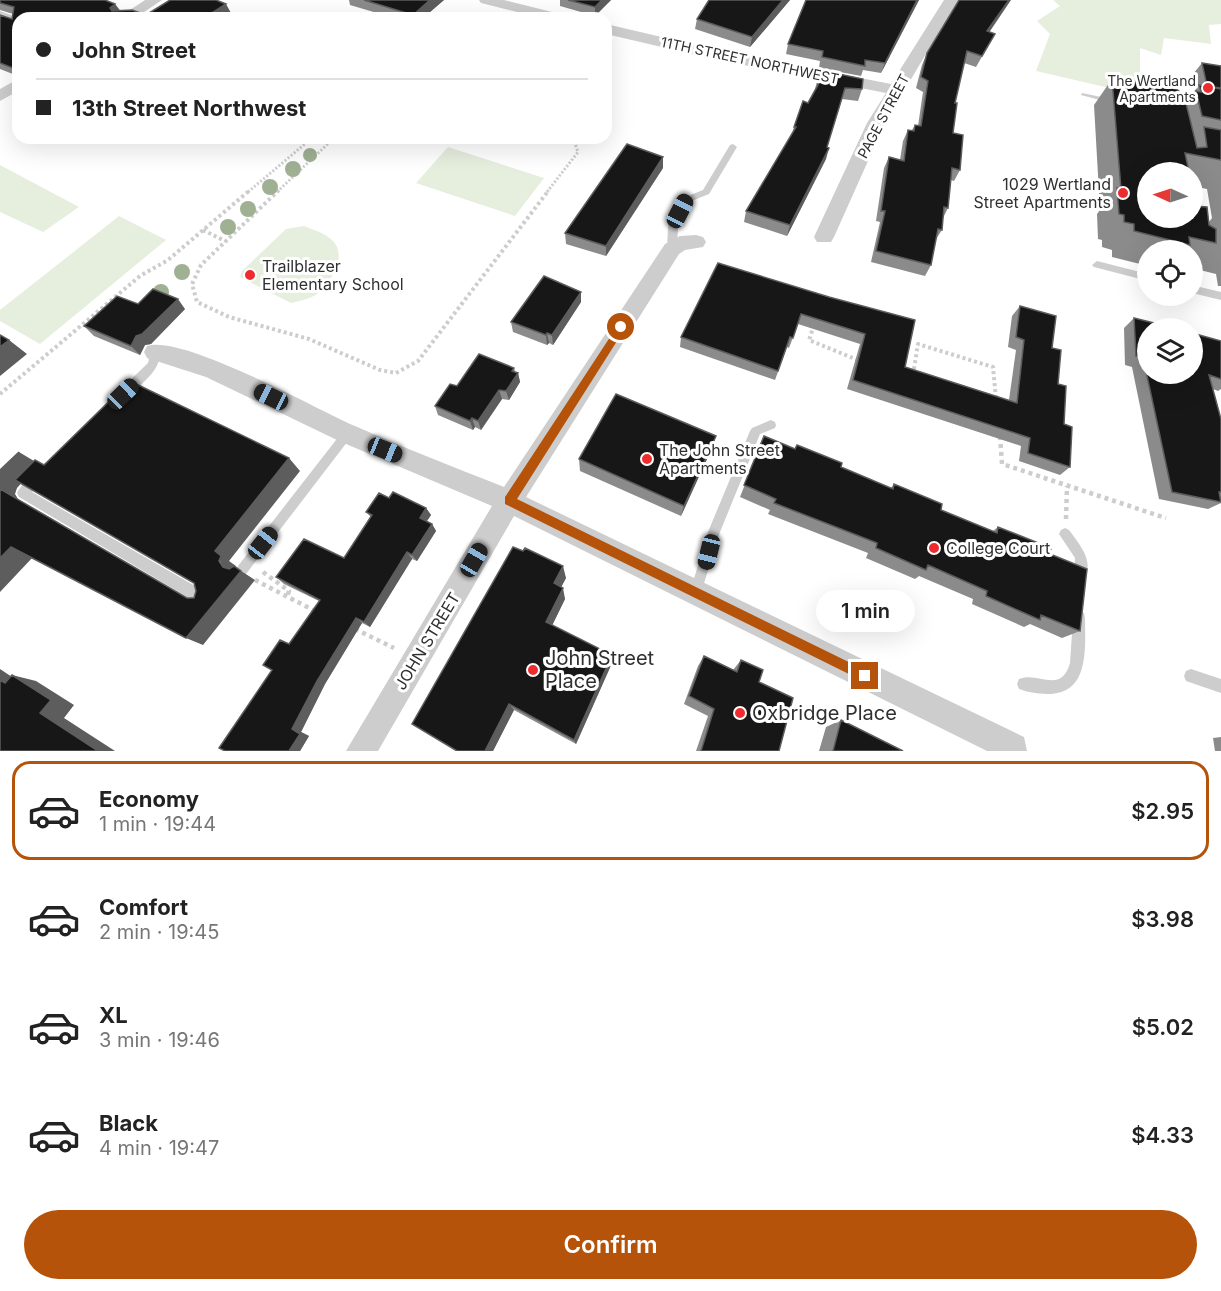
<!DOCTYPE html>
<meta charset="utf-8">
<style>
:root{--surface:#fff;--page:#f2f2f2;--text:#222;--muted:#767676;--line:#e0e0e0;--accent:#b45309}
body{margin:0;font-family:Inter,sans-serif;background:var(--page);color:var(--text);height:100vh;display:flex;flex-direction:column;font-size:22px;white-space:nowrap}
*{box-sizing:border-box;margin:0}
p{font-size:20px;color:var(--muted)}
.icon{flex:none;width:33px;height:33px;fill:none;stroke:currentColor;stroke-width:2;stroke-linecap:round;stroke-linejoin:round}
.map{position:relative;height:751px;overflow:hidden}
.drawer{display:flex;flex-direction:column;background:var(--surface);flex:1}
.drawer>*{flex:none}
.hud{position:absolute;left:12px;top:12px;width:600px;height:132px;border-radius:18px;box-shadow:0 6px 24px #0002;display:grid;align-content:center;height:132px;padding:0 24px;background:var(--surface)}
.needle{width:39px;rotate:273deg}
.fabs{position:absolute;left:1137px;top:162px;display:grid;gap:12px}
.fabs a{display:grid;place-items:center;width:66px;height:66px;border-radius:50%;background:var(--surface);box-shadow:0 6px 24px #0002;font-size:30px}
.end{position:absolute;width:27px;height:27px;margin:-14px;border:8px solid #b45309;background:#fff;box-shadow:0 0 0 3px #fff}
.from{border-radius:50%}
.bubble{position:absolute;height:42px;border-radius:21px;background:var(--surface);box-shadow:0 6px 24px #0002;font-size:20px;font-weight:600;line-height:42px;text-align:center}
.car{position:absolute;width:18px;height:36px;margin:-18px -9px;border-radius:8px;box-shadow:0 0 4px 2px #0007;background:linear-gradient(#222 24%,#8ab4d8 0 40%,#222 0 76%,#8ab4d8 0 86%,#222 0)}
.hud b{display:flex;align-items:center;gap:21px;height:57px;font-size:22px}
.hud b+b{border-top:2px solid var(--line)}
.hud i{width:15px;height:15px;background:var(--text)}
ul{padding:10px 0 0;list-style:none}
li{display:flex;align-items:center;gap:18px;height:99px;margin:0 12px 9px;padding:0 12px;border:3px solid transparent;border-radius:18px}
li div{flex:1}
li b{display:block;font-size:22px}
li em{font-style:normal;font-weight:600}
li.on{border-color:var(--accent)}
li>.icon{width:54px;height:54px;stroke-width:1.5}
.button{display:flex;gap:12px;margin-top:auto;padding:12px 24px}
.button a{flex:1;height:69px;border-radius:36px;background:var(--accent);color:#fff;font-size:24px;font-weight:600;line-height:69px;text-align:center}
.map>svg:first-child{display:block}
.green{fill:#e6eede}
.lines{fill:none;stroke-linecap:round;stroke-linejoin:round}
.path-far2{stroke:#cdcdcd;stroke-width:3;stroke-dasharray:2 2;stroke-linecap:butt}
.path-far1{stroke:#cdcdcd;stroke-width:4;stroke-dasharray:3 3;stroke-linecap:butt}
.path{stroke:#cdcdcd;stroke-width:4.5;stroke-dasharray:4 4;stroke-linecap:butt}
.service{fill:#cdcdcd;fill-rule:evenodd}
.minor{fill:#cdcdcd;fill-rule:evenodd}
.tree{fill:#9fb093}
.wall{fill:#8b8b8b;fill-rule:evenodd}
.shaded-wall{fill:#5d5d5d}
.building{fill:#171717;stroke:#5d5d5d;stroke-width:1.5}
.route{fill:#b45309}
.poi-dot{fill:#ee2c30;stroke:#fff;stroke-width:2}
.labels{text-anchor:middle;dominant-baseline:central;stroke-width:6;stroke-linejoin:round;paint-order:stroke}
.far-street-label{font-size:14px;fill:#303030;stroke:#fff}
.far-poi-label{font-size:14px;fill:#303030;stroke:#fff;text-anchor:end}
.poi-label{font-size:16px;fill:#303030;stroke:#fff;text-anchor:start}
.street-label{font-size:16px;fill:#303030;stroke:#fff}
.near-poi-label{font-size:20px;fill:#303030;stroke:#fff;text-anchor:start}
</style>
<div class="map">
<svg width="1221" height="751" viewBox="0 0 1221 751">
<rect width="100%" height="100%" fill="#fff"/>
<path class="green" d="M1053 0H1221V24L1209 25 1211 44 1164 38 1161 55 1140 48V95L1036 71 1050 34 1037 21 1060 6Z
M448 147 544 178 515 216 416 183Z
M0 165 79 207 43 232 0 212Z
M119 216 166 240 40 344 0 321V310Z
M304 226C314 230 325 233 333 241 348 256 330 284 317 294 310 299 299 301 291 303L240 277 242 271 286 229Z"/>
<g class="lines">
<path class="path-far2" d="M248 192 312 138
M277 192 334 138
M547 192 578 152 573 138"/>
<path class="path-far1" d="M279 190 201 265 192 284 197 302 229 317 309 339 380 370 396 373 418 361 549 190
M203 230 225 241
M814 325 809 340 860 361
M913 375 918 344 993 367 996 399
M0 394 140 276 168 260 250 190"/>
<path class="path" d="M1000 436 1002 464 1166 518
M1066 519 1067 486
M263 572 289 591 287 597
M255 580 315 611
M355 629 394 648"/>
<path class="service" d="M1082 93 1111 99 1115 101 1111 103 1081 95Z
M733 144 737 147 709 194 689 202 678 227 677 249 672 252 669 251 667 249 668 227 683 198 703 190 730 145Z
M1192 256 1197 259 1200 287 1221 292V300L1192 293Z
M1097 261 1148 274V281L1094 267 1092 265Z
M155 348 159 349C164 369 141 384 128 396L124 398 120 396 119 393 120 390 148 363 151 349Z
M771 420 775 422 776 425 775 428 760 434 720 532 700 596 696 598 692 596 690 592 708 532 750 431 752 428Z
M347 429 351 431 353 434 351 437 246 574 242 576 238 574 236 570 238 566 343 431Z
M38 473 42 474 44 478 32 492 209 594 210 599 209 604 204 605 199 604 19 497 17 493C21 485 30 476 38 473Z
M1065 528 1069 530C1082 548 1094 560 1084 583L1080 585 1076 583 1074 579 1075 558 1059 534 1061 530Z
M1079 612 1084 613 1085 618C1085 646 1090 692 1051 694 1041 694 1029 693 1019 689L1017 684 1019 679C1038 671 1061 695 1070 663L1073 618 1074 613Z
M1191 669 1221 679V693L1186 681 1184 676 1186 671Z"/>
<path class="minor" d="M145 0H162L135 18H118Z
M479 0H504L564 15 566 18H541L481 3Z
M944 0H958L885 123 834 237 831 242H817L814 237 867 123 886 93 713 59 606 34V24L713 49 891 84Z
M0 11 19 18 18 27 0 20Z
M18 79V91L0 101V89Z
M696 235 703 237 706 242 703 247 685 250 679 254 526 497 1024 737 1027 751H987L514 516 378 751H346L492 506 339 441 206 377 147 358 144 352 147 346C182 334 316 409 355 426 404 448 454 467 504 487L665 244 680 236Z"/>
</g>
<g class="tree">
<circle cx="310" cy="155" r="7"/>
<circle cx="293" cy="169" r="8"/>
<circle cx="270" cy="187" r="8"/>
<circle cx="248" cy="209" r="8"/>
<circle cx="228" cy="227" r="8"/>
<circle cx="182" cy="272" r="8"/>
<circle cx="161" cy="292" r="8"/>
</g>
<path class="wall" d="M0 0 115 4 120 10 146 15 231 13 223 18H18V76L0 69V15L12 19 13 14 0 10Z
M349 0H444L423 18H394L350 5Z
M560 0H611L595 16 560 6Z
M790 0 750 47 695 29 697 19Z
M806 0H919L881 73 863 70 861 76 819 68 820 61 786 54 788 44Z
M989 32 995 34 976 67 964 63 955 103 953 133 960 170 954 181 951 180 948 208 943 218 942 230 936 239 931 265 925 276 871 262 880 222 876 221 884 168 889 157 900 160 903 141 908 130H912L915 125 918 126 923 92 916 88 922 65 927 53Z
M1202 63 1221 66V286H1218L1216 274 1200 270 1199 259 1192 265V250H1148V266L1112 257V250L1102 247V240L1098 239 1097 214 1100 210 1094 105 1112 79 1118 80 1120 77 1186 102 1196 89 1193 74ZM1148 172H1192V186L1207 189 1212 218 1209 222 1194 206Z
M820 70 862 89 858 101 842 99 827 147 826 159 787 236 744 222 746 211 792 135 794 127 815 89Z
M663 168 606 256 566 244 565 233Z
M581 292V302L553 345 549 343 547 345 513 332 511 322Z
M829 297 905 367 1009 400 1016 350 1008 347 1012 316 1020 306 1052 348 1070 467 1060 475 1019 461 1021 446 847 389 860 344 798 324 789 348 787 347 775 380 680 347 681 337Z
M138 304 185 309 151 344 145 345 140 355 94 336 84 326Z
M1134 318 1221 341V389L1218 391 1213 389 1221 419V503L1208 509 1159 499 1132 367 1125 365 1124 328Z
M514 372 518 373 520 382 509 400 502 399 481 430 475 427 473 430 438 415 435 406Z
M716 436 712 448 681 516 580 471 579 459Z
M764 436 891 488 894 484 941 510 993 531 998 527 1050 554 1080 631 1062 638 1030 624 1024 627 972 604 973 599 919 576 915 579 866 558 868 553 768 514 770 510 740 497Z
M389 498 426 508 431 515 427 521 432 524 436 531 417 561 412 559 370 627 362 623 325 684 301 732 309 736 300 751H225L289 644 319 601 284 584 276 577 344 558 371 517 366 512Z
M513 547 566 578 561 587 565 599 552 625 612 663 576 744 514 710 493 751Z
M704 656 733 670 741 660 759 682 779 751H696L708 716 684 704 698 666Z
M841 720 903 751H819L826 727Z
M1221 737V751H1215L1213 738Z"/>
<path class="shaded-wall" d="M430 0H444L423 18H414L413 15Z
M602 0H611L595 16V7Z
M783 0H790L750 47 752 37Z
M917 0H919L881 73 885 63Z
M1009 0H1011L982 43 987 31Z
M115 4 121 13 116 18 110 8Z
M226 4 231 13 223 18H204Z
M829 148 826 159 787 236 790 225Z
M663 157V168L606 256V246Z
M581 292V302L553 345 552 335Z
M178 299 185 309 151 344 145 345 140 355 131 346 136 336Z
M547 333 549 343 547 345 546 335Z
M9 340 27 354 0 376V347Z
M514 368 516 377 518 373 520 382 509 400 506 391Z
M499 390 502 399 481 430 478 421Z
M472 418 475 427 473 430 470 421Z
M716 436 712 448 681 516 684 506Z
M19 452 39 464 17 488 15 494 18 499 203 607 187 598 0 489V472Z
M289 458 300 471 229 561 236 566 235 567 255 580 203 645 186 638 223 567 215 551Z
M426 508 431 515 424 525 420 518Z
M432 524 436 531 417 561 412 555Z
M11 547 33 557 0 592V558Z
M407 552 412 559 370 627 364 622Z
M563 566 566 578 557 595 554 583Z
M563 588 565 599 549 632 546 622Z
M356 618 362 623 325 684 301 732 309 736 300 751H289L292 729 317 681Z
M612 655V663L576 744 574 740Z
M0 669 30 689 5 683 0 680Z
M12 675 36 681 74 705 64 718 115 751H98L40 713Z
M509 704 514 710 493 751H485Z"/>
<path class="building" d="M0 0H105L115 4 110 8 112 11 132 10 146 15 170 0H216L226 4 204 18H18V70L0 63V15L12 19 14 7 0 3Z
M364 0H430L413 15Z
M568 0H602L595 7Z
M709 0H783L752 37 697 19Z
M806 0H917L885 63 865 60V66L822 57 823 51 788 44Z
M959 0H1009L987 31 995 34 982 56 967 51 955 103H957L953 133 963 135 960 170 952 168 948 208 944 207 942 230 938 229 931 265 876 251 885 211H881L889 157 904 161 908 130 914 131 915 125 921 126 928 81 921 77 927 53Z
M439 13 460 18H433Z
M1202 63 1221 66V88L1207 86Z
M820 70 863 79 862 89 845 88 827 147 829 148 790 225 746 211 796 127H794L803 101 808 103 818 85Z
M1120 77 1176 89 1184 95 1197 148 1207 147 1204 127 1221 130V160L1185 153 1189 172H1148V218H1192V195L1194 206 1207 207 1209 225 1216 229V243L1189 237 1190 245 1134 231V224L1124 222V215L1119 214 1117 188 1121 189 1112 79 1120 80Z
M1199 85 1221 89V120L1202 116 1196 91 1201 92Z
M627 144 663 157 606 246 565 233Z
M718 263 829 297 915 320 905 367 1017 403 1024 340 1016 337 1020 306 1056 316 1052 348 1061 350 1058 384 1066 386 1064 424 1072 427 1070 467 1028 453 1030 438 853 380 865 334 801 314 793 338 790 337 778 371 681 337Z
M544 276 581 292 552 335 547 333 546 335 511 322Z
M153 289 178 299 142 334 136 336 131 346 84 326 117 296 138 304Z
M1134 318 1174 328H1148V374H1192V333L1221 341V379L1209 375 1221 419V492H1219L1221 502 1172 492 1143 357 1136 356Z
M0 335 9 340 0 347Z
M479 354 514 368 512 371 518 373 506 391 499 390 478 421 472 418 470 421 435 406 450 384 457 386Z
M130 381 289 458 215 551 221 556 219 561 223 567 229 569 234 566 241 571 186 638 11 547 0 558V489L187 598H194L196 591 194 583 15 480 35 460 44 465Z
M616 394 716 436 684 506 579 459Z
M764 436 795 449 797 445 842 463 841 467 893 489 894 484 942 504 941 510 997 533 998 527 1051 548 1050 554 1087 569 1080 631 1041 615 1040 620 986 596 987 591 928 565 926 570 876 548 877 543 774 503 776 499 744 485Z
M19 452 0 472V470Z
M393 492 426 508 420 518 432 524 412 555 407 552 364 622 356 618 317 681 292 729 300 734 289 751H225L219 748 272 670 263 665 280 640 289 644 320 600 276 577 304 539 344 558 372 515 366 512 379 493 389 498Z
M513 547 523 551 525 548 563 566 554 583 563 588 546 622 612 655 574 740 509 704 485 751H457L412 724Z
M704 656 737 672 741 660 763 670 759 682 793 698 779 751H701L714 709 689 696Z
M12 675 51 700 40 713 98 751H0V680L5 683Z
M841 720 903 751H833Z"/>
<path class="route" d="M621 323 626 327 624 330 517 499 869 672V680H861L505 504V497L618 325Z"/>
<g class="poi-dot">
<circle cx="1208" cy="88" r="6"/>
<circle cx="1123" cy="193" r="6"/>
<circle cx="250" cy="275" r="6"/>
<circle cx="647" cy="459" r="6"/>
<circle cx="934" cy="548" r="6"/>
<circle cx="533" cy="670" r="6"/>
<circle cx="740" cy="713" r="6"/>
</g>
<g class="labels">
<g class="far-street-label">
<text transform="translate(750 60) rotate(12)">11TH STREET NORTHWEST</text>
<text transform="translate(883 116) rotate(-62)">PAGE STREET</text>
</g>
<g class="far-poi-label">
<text x="1196" y="80">The Wertland<tspan x="1196" dy="16">Apartments</tspan></text>
</g>
<g class="poi-label">
<text x="1111" y="184" text-anchor="end">1029 Wertland<tspan x="1111" dy="18">Street Apartments</tspan></text>
<text x="262" y="266">Trailblazer<tspan x="262" dy="18">Elementary School</tspan></text>
<text x="659" y="450">The John Street<tspan x="659" dy="18">Apartments</tspan></text>
<text x="946" y="548">College Court</text>
</g>
<g class="street-label">
<text transform="translate(427 641) rotate(-59)">JOHN STREET</text>
</g>
<g class="near-poi-label">
<text x="545" y="658">John Street<tspan x="545" dy="23">Place</tspan></text>
<text x="752" y="713">Oxbridge Place</text>
</g>
</g>
</svg>
<div class="fabs">
<a><svg class="needle" viewBox="-14 -14 28 28"><path d="M0-13l5 13h-10z" fill="#e53935"/><path d="M0 13l5-13h-10z" fill="#767676"/></svg></a>
<a><svg class="icon" aria-label="locate" viewBox="0 0 24 24"><circle cx="12" cy="12" r="6"/><path d="M12 2v4M12 18v4M2 12h4M18 12h4"/></svg></a>
<a><svg class="icon" aria-label="layers" viewBox="0 0 24 24"><path d="M12 4l9 5-9 5-9-5zM3 14l9 5 9-5"/></svg></a>
</div>
<i class="end from" style="left:621px;top:327px"></i>
<i class="end" style="left:865px;top:676px"></i>
<div class="bubble" style="left:816px;top:590px;width:99px">1 min</div>
<i class="car" style="left:680px;top:211px;rotate:27deg"></i>
<i class="car" style="left:123px;top:394px;rotate:46deg"></i>
<i class="car" style="left:271px;top:397px;rotate:296deg"></i>
<i class="car" style="left:385px;top:450px;rotate:112deg"></i>
<i class="car" style="left:263px;top:543px;rotate:38deg"></i>
<i class="car" style="left:709px;top:552px;rotate:194deg"></i>
<i class="car" style="left:474px;top:560px;rotate:30deg"></i>
<div class="hud">
<b><i class="from"></i>John Street</b>
<b><i></i>13th Street Northwest</b>
</div>
</div>
<section class="drawer">
<ul>
<li class="on"><svg class="icon" aria-label="car" viewBox="0 0 24 24"><path d="M5 17H2v-5l4-1 3-4h7l3 4 3 1v5h-3M9 17h6M6 11h13"/><circle cx="7" cy="17" r="2"/><circle cx="17" cy="17" r="2"/></svg><div><b>Economy</b><p>1 min · 19:44</p></div><em>$2.95</em></li>
<li><svg class="icon" aria-label="car" viewBox="0 0 24 24"><path d="M5 17H2v-5l4-1 3-4h7l3 4 3 1v5h-3M9 17h6M6 11h13"/><circle cx="7" cy="17" r="2"/><circle cx="17" cy="17" r="2"/></svg><div><b>Comfort</b><p>2 min · 19:45</p></div><em>$3.98</em></li>
<li><svg class="icon" aria-label="car" viewBox="0 0 24 24"><path d="M5 17H2v-5l4-1 3-4h7l3 4 3 1v5h-3M9 17h6M6 11h13"/><circle cx="7" cy="17" r="2"/><circle cx="17" cy="17" r="2"/></svg><div><b>XL</b><p>3 min · 19:46</p></div><em>$5.02</em></li>
<li><svg class="icon" aria-label="car" viewBox="0 0 24 24"><path d="M5 17H2v-5l4-1 3-4h7l3 4 3 1v5h-3M9 17h6M6 11h13"/><circle cx="7" cy="17" r="2"/><circle cx="17" cy="17" r="2"/></svg><div><b>Black</b><p>4 min · 19:47</p></div><em>$4.33</em></li>
</ul>
<div class="button"><a>Confirm</a></div>
</section>
